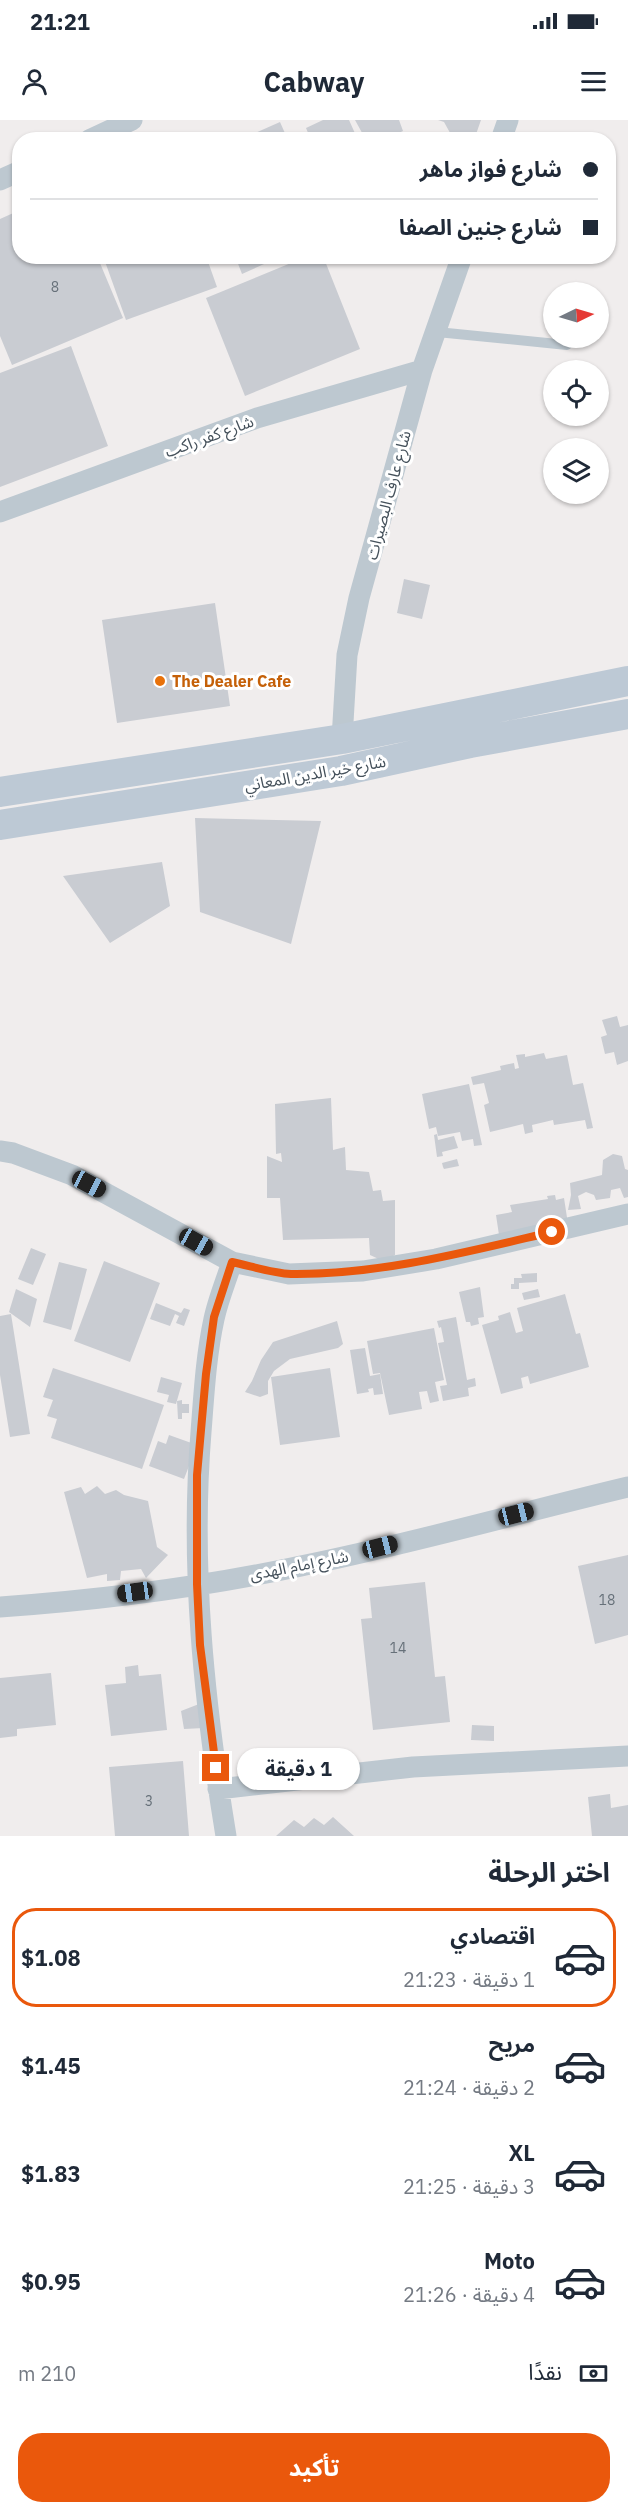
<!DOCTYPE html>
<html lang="ar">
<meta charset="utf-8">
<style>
:root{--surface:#fff;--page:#f6f6f7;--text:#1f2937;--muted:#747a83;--line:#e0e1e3;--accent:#ea580c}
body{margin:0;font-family:"IBM Plex Sans","Noto Sans Arabic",sans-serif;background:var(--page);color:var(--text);direction:rtl;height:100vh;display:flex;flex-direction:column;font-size:22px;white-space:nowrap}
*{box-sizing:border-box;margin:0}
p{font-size:20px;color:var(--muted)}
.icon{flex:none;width:33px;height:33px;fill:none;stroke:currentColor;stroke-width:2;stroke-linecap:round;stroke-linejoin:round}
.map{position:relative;height:1716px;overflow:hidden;direction:ltr}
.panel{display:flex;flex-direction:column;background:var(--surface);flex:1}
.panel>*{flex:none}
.top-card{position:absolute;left:12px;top:12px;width:604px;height:132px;border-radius:24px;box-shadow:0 2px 4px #0004;direction:rtl;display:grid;align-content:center;height:132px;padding:0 18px;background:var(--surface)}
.needle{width:39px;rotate:85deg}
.fabs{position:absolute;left:543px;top:162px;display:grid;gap:12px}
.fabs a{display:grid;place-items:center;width:66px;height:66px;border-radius:50%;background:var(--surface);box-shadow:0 2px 4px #0004;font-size:30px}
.end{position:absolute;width:27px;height:27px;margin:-14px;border:8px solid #ea580c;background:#fff;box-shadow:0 0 0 3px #fff}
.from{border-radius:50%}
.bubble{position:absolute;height:42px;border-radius:21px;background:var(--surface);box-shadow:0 2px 4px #0004;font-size:20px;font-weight:700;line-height:42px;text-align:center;direction:rtl}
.car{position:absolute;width:18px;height:36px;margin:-18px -9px;border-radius:8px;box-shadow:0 0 4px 2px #0007;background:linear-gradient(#222 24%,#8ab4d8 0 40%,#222 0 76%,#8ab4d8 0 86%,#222 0)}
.top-card b{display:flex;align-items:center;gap:21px;height:57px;font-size:22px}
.top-card b+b{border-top:2px solid var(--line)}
.top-card i{width:15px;height:15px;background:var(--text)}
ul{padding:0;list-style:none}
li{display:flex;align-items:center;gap:18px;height:99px;margin:0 12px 9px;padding:0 6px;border:3px solid transparent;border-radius:24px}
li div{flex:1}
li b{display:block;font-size:22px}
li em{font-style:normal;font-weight:700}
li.current{border-color:var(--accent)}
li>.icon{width:54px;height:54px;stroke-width:1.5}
h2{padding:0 18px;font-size:27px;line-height:72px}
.pay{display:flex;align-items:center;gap:15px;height:66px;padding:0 18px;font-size:22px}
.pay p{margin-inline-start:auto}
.primary-button{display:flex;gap:12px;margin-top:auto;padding:12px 18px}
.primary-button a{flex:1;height:69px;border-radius:24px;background:var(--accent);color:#fff;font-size:24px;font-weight:700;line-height:69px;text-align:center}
.status{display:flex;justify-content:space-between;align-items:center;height:42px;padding:0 30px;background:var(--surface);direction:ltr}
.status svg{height:16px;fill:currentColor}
header{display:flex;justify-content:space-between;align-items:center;height:78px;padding:0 18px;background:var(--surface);font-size:27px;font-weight:700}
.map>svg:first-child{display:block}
.building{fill:#c9ccd2}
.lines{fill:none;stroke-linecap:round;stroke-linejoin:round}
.lane{stroke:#bdc8d0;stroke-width:10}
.street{stroke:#bdc8d0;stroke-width:21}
.secondary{stroke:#bdc9d5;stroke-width:30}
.route{stroke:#ea580c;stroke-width:8}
.food-dot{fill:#e8710a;stroke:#fff;stroke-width:2}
.labels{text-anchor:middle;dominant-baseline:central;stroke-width:6;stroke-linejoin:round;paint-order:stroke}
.number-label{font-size:14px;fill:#667079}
.street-label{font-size:16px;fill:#45515b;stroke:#fff}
.food-label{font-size:16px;font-weight:bold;fill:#c56008;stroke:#fff;text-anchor:start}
</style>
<div class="status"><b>21:21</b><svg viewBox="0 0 49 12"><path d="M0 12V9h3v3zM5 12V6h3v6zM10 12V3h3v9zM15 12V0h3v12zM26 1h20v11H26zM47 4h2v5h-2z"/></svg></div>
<header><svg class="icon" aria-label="menu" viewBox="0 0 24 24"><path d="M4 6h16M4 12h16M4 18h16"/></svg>Cabway<svg class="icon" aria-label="person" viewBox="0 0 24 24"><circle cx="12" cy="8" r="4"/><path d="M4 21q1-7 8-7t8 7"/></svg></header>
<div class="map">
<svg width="628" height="1716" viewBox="0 0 628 1716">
<rect width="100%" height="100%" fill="#f0eded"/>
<path class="building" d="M323 0H349L358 20H311L306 8Z
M355 0H399L403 11 383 20H366Z
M438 0H481L474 20H454L444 2Z
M280 2 288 20H239Z
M20 90V136H97L123 198 12 245 0 216V99Z
M103 136H206L217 167 126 200Z
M235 136H282L242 154Z
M308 136H323L360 229 245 276 206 178Z
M71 226 108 326 0 367V253Z
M404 459 430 465 422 499 397 493Z
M215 483 230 586 117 603 102 500Z
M195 698 321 701 291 824 200 792Z
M162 742 170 786 110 823 63 756Z
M617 896 620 907 628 905V941L617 945 614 932 605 934 601 917 607 915 602 900Z
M544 933 546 939 567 935 573 965 583 963 593 1008 587 1009 585 1000 554 1005 553 1000 532 1005 533 1012 525 1014 523 1004 490 1012 484 985 489 983 484 963 473 965 471 957 501 950 500 946 514 943 515 949 519 948 516 935 525 934V937Z
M469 964 482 1025 474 1026 473 1019 462 1021 460 1012 438 1016 436 1007 429 1009 422 974Z
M331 978 333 1030 345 1027 346 1050 369 1052 373 1071 381 1070 383 1081 395 1080V1135L383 1141 370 1135 369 1118 283 1120 280 1078H267V1036L282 1042 281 1033 276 1034 275 984Z
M437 1014 438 1020 454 1016 458 1028 442 1032 443 1036 437 1037 434 1015Z
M613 1034 622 1036 625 1049 628 1050V1077L624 1078 620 1068 611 1070 610 1078 596 1080 594 1075 586 1072 578 1076 581 1089 568 1090 571 1075 570 1063 602 1055 603 1040Z
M457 1039 459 1046 444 1049 443 1047 442 1043Z
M555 1075 556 1080 564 1078 568 1104 499 1115 496 1095 512 1092 510 1085 548 1079 547 1076Z
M31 1128 46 1134 33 1165 18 1159Z
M104 1141 160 1163 130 1242 74 1221Z
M59 1142 87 1149 71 1210 43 1202Z
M537 1153V1162L519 1163V1169H511V1164H514V1158H522L521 1154Z
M480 1167 484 1197 478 1198 479 1204 471 1206 470 1202H466L459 1172Z
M16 1169 37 1179 30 1207 9 1192Z
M538 1169 540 1177 524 1180 522 1173Z
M565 1174 576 1214 580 1213 589 1247 530 1264 528 1256 521 1258 523 1268 501 1274 482 1205 499 1200 498 1196 510 1192 516 1213 523 1211 517 1188Z
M156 1183 181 1193 184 1188 190 1190 184 1206 176 1203 179 1196 175 1194 170 1206 150 1199Z
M11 1194 30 1314 10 1317 0 1255V1196Z
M456 1197 467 1260 475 1258 476 1266 468 1268 469 1276 443 1281 440 1266 447 1265 438 1223 444 1222 441 1207 439 1208 437 1201Z
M337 1201 343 1224 338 1228 290 1239 274 1251 268 1261V1274L260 1277 245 1272 252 1261 261 1240 273 1222Z
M434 1208 444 1260 435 1262 439 1281 430 1283 427 1271 419 1272 422 1289 389 1295 380 1253 373 1254 367 1221Z
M365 1228 370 1256 380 1254 383 1274 374 1275 373 1268 368 1269 369 1272 357 1274 350 1230Z
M53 1248 164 1285 142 1349 51 1318 57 1299 47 1296 53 1280 43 1277Z
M330 1248 340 1317 280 1325 271 1257Z
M161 1257 182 1263 176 1284 167 1282 169 1275 157 1272Z
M182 1280V1284H189V1293H182V1299H178L177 1281Z
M169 1315 197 1325 184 1359 149 1346 158 1321 166 1324Z
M97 1366 105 1374 116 1370 124 1375 148 1381 157 1427 168 1435 146 1458 141 1449 121 1451 120 1460 107 1461V1454L87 1458 64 1372 81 1367 85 1374Z
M628 1435V1515L595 1524 578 1446Z
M425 1462 435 1557 445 1556 450 1602 373 1610 361 1499 372 1498 369 1468Z
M138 1545 139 1556 161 1554 167 1610 111 1616 105 1565 126 1563 125 1547Z
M51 1553 56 1605 17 1609V1616L0 1618V1558Z
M199 1584 204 1608 184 1609 181 1591Z
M472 1605 494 1606V1621L471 1620Z
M183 1641 189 1716H115L109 1647Z
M610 1674 611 1688 628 1685V1716H592L588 1677Z
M333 1697 354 1716H276L294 1700 304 1707 314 1698 324 1705Z"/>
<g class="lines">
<path class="lane" d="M437 212 567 225"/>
<path class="street" d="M89 20 132 0
M501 20 508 0
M0 60 20 51
M0 392 257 298 422 250
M342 619 347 535 359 478 422 250 462 136
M0 1031 13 1033 72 1055 232 1142 289 1154 363 1151 436 1139 628 1094
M0 1487C100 1480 203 1467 301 1446 411 1424 519 1393 628 1367
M218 1669 413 1647 628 1636
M226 1716C204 1582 190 1448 201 1312 204 1274 206 1236 214 1199 218 1180 226 1161 232 1142"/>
<path class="secondary" d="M0 672 342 619 628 561
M0 705 341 651 470 623 628 594"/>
</g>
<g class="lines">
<path class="route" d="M216 1648 200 1525 197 1464V1355L206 1254 214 1197 232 1142C251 1146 272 1153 291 1154 379 1155 466 1132 552 1112"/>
</g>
<circle class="food-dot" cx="160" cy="561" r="6"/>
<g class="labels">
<g class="number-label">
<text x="55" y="167">8</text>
<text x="607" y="1480">18</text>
<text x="398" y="1528">14</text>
<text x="149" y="1681">3</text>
</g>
<g class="street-label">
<text transform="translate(209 316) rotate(-20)">شارع كفر راكب</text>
<text transform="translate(388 375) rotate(-75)">شارع عارف البصيرات</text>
<text transform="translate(315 653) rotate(-10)">شارع خير الدين المعاني</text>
<text transform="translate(299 1445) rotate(-11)">شارع إمام الهدى</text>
</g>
<g class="food-label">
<text x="172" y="561">The Dealer Cafe</text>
</g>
</g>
</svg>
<div class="fabs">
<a><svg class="needle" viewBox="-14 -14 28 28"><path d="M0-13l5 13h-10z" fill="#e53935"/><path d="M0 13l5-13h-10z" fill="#747a83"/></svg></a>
<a><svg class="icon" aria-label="locate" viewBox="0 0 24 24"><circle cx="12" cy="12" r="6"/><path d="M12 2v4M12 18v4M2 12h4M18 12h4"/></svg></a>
<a><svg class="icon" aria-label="layers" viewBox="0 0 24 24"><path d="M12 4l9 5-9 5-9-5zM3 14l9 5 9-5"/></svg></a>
</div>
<i class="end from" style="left:552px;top:1112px"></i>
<i class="end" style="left:216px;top:1648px"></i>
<div class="bubble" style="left:237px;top:1628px;width:123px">1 دقيقة</div>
<i class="car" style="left:89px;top:1064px;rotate:118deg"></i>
<i class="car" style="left:196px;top:1122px;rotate:119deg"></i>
<i class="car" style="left:516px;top:1394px;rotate:76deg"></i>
<i class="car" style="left:380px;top:1427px;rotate:76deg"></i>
<i class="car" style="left:135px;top:1472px;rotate:262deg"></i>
<div class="top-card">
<b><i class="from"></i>شارع فواز ماهر</b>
<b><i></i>شارع جنين الصفا</b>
</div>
</div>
<section class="panel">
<h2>اختر الرحلة</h2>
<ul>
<li class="current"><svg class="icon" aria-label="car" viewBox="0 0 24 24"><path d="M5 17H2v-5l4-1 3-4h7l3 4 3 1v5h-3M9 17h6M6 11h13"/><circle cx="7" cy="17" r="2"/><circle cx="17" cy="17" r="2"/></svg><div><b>اقتصادي</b><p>1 دقيقة · 21:23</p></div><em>$1.08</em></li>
<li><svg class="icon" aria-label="car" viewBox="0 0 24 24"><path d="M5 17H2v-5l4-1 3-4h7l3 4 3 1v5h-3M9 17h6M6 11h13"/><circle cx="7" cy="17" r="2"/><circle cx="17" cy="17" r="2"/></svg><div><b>مريح</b><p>2 دقيقة · 21:24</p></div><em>$1.45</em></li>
<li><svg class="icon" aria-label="car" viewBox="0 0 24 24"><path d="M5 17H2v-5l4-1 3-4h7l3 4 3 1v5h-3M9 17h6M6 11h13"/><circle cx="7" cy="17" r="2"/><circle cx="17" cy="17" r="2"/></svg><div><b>XL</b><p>3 دقيقة · 21:25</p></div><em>$1.83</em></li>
<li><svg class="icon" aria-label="car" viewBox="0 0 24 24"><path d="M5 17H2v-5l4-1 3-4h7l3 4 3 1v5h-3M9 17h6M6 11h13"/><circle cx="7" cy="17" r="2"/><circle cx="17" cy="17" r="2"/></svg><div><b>Moto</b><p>4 دقيقة · 21:26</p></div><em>$0.95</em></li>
</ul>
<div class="pay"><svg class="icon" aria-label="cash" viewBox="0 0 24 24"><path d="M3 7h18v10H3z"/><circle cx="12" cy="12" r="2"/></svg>نقدًا<p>210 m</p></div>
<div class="primary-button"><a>تأكيد</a></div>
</section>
